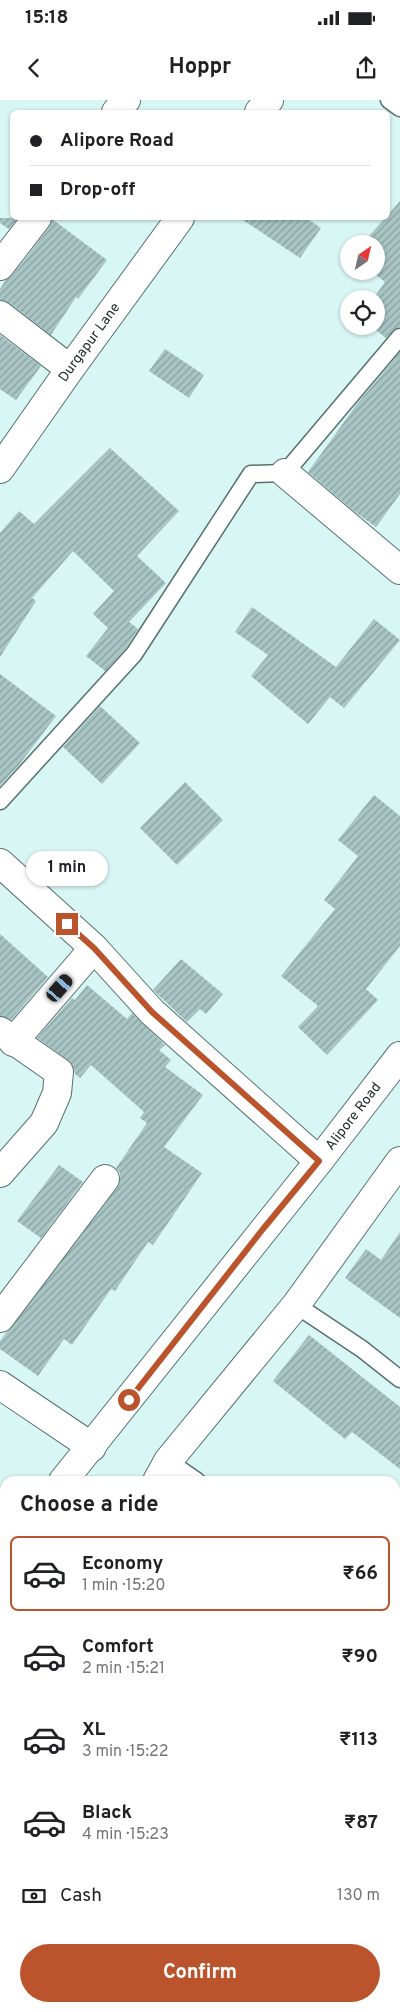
<!DOCTYPE html>
<meta charset="utf-8">
<style>
:root{--surface:#fff;--page:#f2f2f2;--text:#202124;--muted:#757577;--line:#e0e0e0;--accent:#bb542c}
body{margin:0;font-family:Overpass,sans-serif;background:var(--page);color:var(--text);height:100vh;display:flex;flex-direction:column;font-size:19px;white-space:nowrap}
*{box-sizing:border-box;margin:0}
p{font-size:16px;color:var(--muted)}
.icon{flex:none;width:28px;height:28px;fill:none;stroke:currentColor;stroke-width:2;stroke-linecap:round;stroke-linejoin:round}
.map{position:relative;flex:1;overflow:hidden}
.side{position:absolute;left:0px;top:1376px;width:400px;height:536px;display:flex;flex-direction:column;background:var(--surface);border-radius:15px 15px 0 0;box-shadow:0 1px 4px #0004}
.side>*{flex:none}
.top-card{position:absolute;left:10px;top:10px;width:380px;height:110px;border-radius:8px;box-shadow:0 1px 4px #0004;display:grid;align-content:center;height:110px;padding:0 20px;background:var(--surface)}
.needle{width:32px;rotate:34deg}
.controls{position:absolute;left:340px;top:135px;display:grid;gap:10px}
.controls a{display:grid;place-items:center;width:45px;height:45px;border-radius:50%;background:var(--surface);box-shadow:0 1px 4px #0004;font-size:25px}
.end{position:absolute;width:22px;height:22px;margin:-11px;border:6px solid #bb542c;background:#fff;box-shadow:0 0 0 2px #fff}
.from{border-radius:50%}
.bubble{position:absolute;height:35px;border-radius:18px;background:var(--surface);box-shadow:0 1px 4px #0004;font-size:16px;font-weight:700;line-height:35px;text-align:center}
.car{position:absolute;width:15px;height:30px;margin:-15px -8px;border-radius:6px;box-shadow:0 0 4px 1px #0007;background:linear-gradient(#222 24%,#8ab4d8 0 40%,#222 0 76%,#8ab4d8 0 86%,#222 0)}
.top-card b{display:flex;align-items:center;gap:18px;height:48px;font-size:19px}
.top-card b+b{border-top:1px solid var(--line)}
.top-card i{width:12px;height:12px;background:var(--text)}
ul{padding:0;list-style:none}
li{display:flex;align-items:center;gap:15px;height:75px;margin:0 10px 8px;padding:0 10px;border:2px solid transparent;border-radius:8px}
li div{flex:1}
li b{display:block;font-size:19px}
li em{font-style:normal;font-weight:700}
li.selected{border-color:var(--accent)}
li>.icon{width:45px;height:45px;stroke-width:1.5}
h2{padding:0 20px;font-size:22px;line-height:60px}
.pay{display:flex;align-items:center;gap:12px;height:55px;padding:0 20px;font-size:19px}
.pay p{margin-inline-start:auto}
.primary-button{display:flex;gap:10px;margin-top:auto;padding:10px 20px}
.primary-button a{flex:1;height:58px;border-radius:30px;background:var(--accent);color:#fff;font-size:20px;font-weight:700;line-height:58px;text-align:center}
.status{display:flex;justify-content:space-between;align-items:center;height:35px;padding:0 25px;background:var(--surface);direction:ltr}
.status svg{height:14px;fill:currentColor}
header{display:flex;justify-content:space-between;align-items:center;height:65px;padding:0 20px;background:var(--surface);font-size:22px;font-weight:700}
.map>svg:first-child{display:block}
.building{fill:url(#building-hatch)}
.lines{fill:none;stroke-linecap:round;stroke-linejoin:round}
.lane-casing{stroke:#57716f;stroke-width:19}
.street-casing{stroke:#57716f;stroke-width:30}
.secondary-casing{stroke:#57716f;stroke-width:30}
.lane{stroke:#fff;stroke-width:16}
.street{stroke:#fff;stroke-width:28}
.secondary{stroke:#fff;stroke-width:28}
.route{stroke:#bb542c;stroke-width:6}
.labels{text-anchor:middle;dominant-baseline:central;stroke-width:4.5;stroke-linejoin:round;paint-order:stroke}
.street-label{font-size:14px;fill:#212d2c;stroke:#d8f6f4}
</style>
<div class="status"><b>15:18</b><svg viewBox="0 0 49 12"><path d="M0 12V9h3v3zM5 12V6h3v6zM10 12V3h3v9zM15 12V0h3v12zM26 1h20v11H26zM47 4h2v5h-2z"/></svg></div>
<header><svg class="icon" aria-label="back" viewBox="0 0 24 24"><path d="M15 5l-7 7 7 7"/></svg>Hoppr<svg class="icon" aria-label="share" viewBox="0 0 24 24"><path d="M12 15V3M7 8l5-5 5 5M5 13v7h14v-7"/></svg></header>
<div class="map">
<svg width="400" height="1912" viewBox="0 0 400 1912">
<defs>
<pattern id="building-hatch" width="6" height="6" patternUnits="userSpaceOnUse" patternTransform="scale(1.25)"><rect width="6" height="6" fill="#a8c5c3"/><path d="M-1 1l2-2M0 6l6-6M5 7l2-2" fill="none" stroke="#88a09f"/></pattern>
</defs>
<rect width="100%" height="100%" fill="#d8f6f4"/>
<path class="building" d="M400 101V227L393 230 386 238 371 226H376V199H373L385 182 371 171H376V144H362L385 118H388V115Z
M0 118H18L9 129 0 123Z
M240 118H306L321 128 300 158Z
M52 119 107 160 78 199 76 197 51 235 10 203 0 200V189L5 181 12 176 49 128Z
M0 235 41 266 16 300 0 289Z
M165 249 204 275 189 298 149 271Z
M400 252V394L376 427 354 411 308 372 357 304Z
M110 348 179 411 137 456 166 483 129 522 138 529 126 548 105 571 86 556 108 528 93 514 114 491 73 451 32 498 36 501 0 557V433L19 411 34 424Z
M252 507 336 567 374 519 400 540 344 608 330 597 308 624 251 576 268 555 235 532Z
M0 574 56 616 19 665 0 686Z
M100 606 140 643 102 684 63 647Z
M185 682 223 720 177 765 140 728Z
M374 695 400 716V846L366 889 378 900 327 955 298 927 318 906 281 876 335 809 324 800 358 756 338 740Z
M0 834 48 877 11 920 0 916Z
M181 859 223 894 206 914 200 909 187 922 153 890Z
M87 885 127 919 132 913 165 945 159 950 171 960 165 967 203 995 164 1047 202 1073 153 1145 148 1142 115 1191 111 1189 72 1245 64 1239 38 1276 0 1249V1241L117 1088 120 1080V1073L116 1068 147 1023 140 1018 144 1012 91 965 80 978 75 974 73 966 68 960 37 938 72 898 75 900Z
M59 1065 83 1082 41 1138 17 1121Z
M400 1132V1218L345 1178 366 1149 381 1160Z
M309 1235 400 1307V1369L352 1332 345 1339 273 1281Z"/>
<g class="lines">
<g class="lane-casing">
<path id="lane" d="M389 0 400 8
M0 701 134 554 251 374 285 373 400 237
M296 1205 362 1249 400 1279
M168 1361 197 1381
M395 1551 400 1559
M395 1650 399 1645
M395 1896 400 1901"/>
</g>
<g class="street-casing">
<g id="street">
<path d="M116 12 126 0"/>
<path d="M259 12 269 0"/>
<path d="M0 166 37 118"/>
<path d="M0 215 70 269"/>
<path id="s1" d="M0 369 70 269 180 118"/>
<path d="M285 373 400 470"/>
<path d="M0 763 94 848 152 912 319 1061"/>
<path d="M0 931 59 972 57 993 44 1023 0 1073"/>
<path d="M13 942 94 848"/>
<path d="M0 1218 105 1079"/>
<path d="M0 1285 92 1347"/>
<path d="M157 1381 168 1361 296 1205 400 1061"/>
<path d="M395 1450 400 1454"/>
<path d="M0 1643 5 1637"/>
<path d="M0 1819 5 1822"/>
<path d="M99 1908 101 1912"/>
</g>
</g>
<g class="secondary-casing">
<g id="secondary">
<path id="s2" d="M63 1381 319 1061 400 956"/>
<path d="M0 1456 5 1450"/>
<path d="M0 1492 5 1486"/>
</g>
</g>
<use href="#lane" class="lane"/>
<use href="#street" class="street"/>
<use href="#secondary" class="secondary"/>
</g>
<g class="lines">
<path class="route" d="M67 824 94 848 152 912 319 1061 263 1129 129 1300"/>
</g>
<g class="labels">
<g class="street-label">
<text stroke="none"><textPath href="#s1" startOffset="155">Durgapur Lane</textPath></text>
<text stroke="none"><textPath href="#s2" startOffset="466">Alipore Road</textPath></text>
</g>
</g>
</svg>
<div class="controls">
<a><svg class="needle" viewBox="-14 -14 28 28"><path d="M0-13l5 13h-10z" fill="#e53935"/><path d="M0 13l5-13h-10z" fill="#757577"/></svg></a>
<a><svg class="icon" aria-label="locate" viewBox="0 0 24 24"><circle cx="12" cy="12" r="6"/><path d="M12 2v4M12 18v4M2 12h4M18 12h4"/></svg></a>
</div>
<i class="end from" style="left:129px;top:1300px"></i>
<i class="end" style="left:67px;top:824px"></i>
<div class="bubble" style="left:26px;top:751px;width:82px">1 min</div>
<i class="car" style="left:60px;top:888px;rotate:41deg"></i>
<div class="top-card">
<b><i class="from"></i>Alipore Road</b>
<b><i></i>Drop-off</b>
</div>
<section class="side">
<h2>Choose a ride</h2>
<ul>
<li class="selected"><svg class="icon" aria-label="car" viewBox="0 0 24 24"><path d="M5 17H2v-5l4-1 3-4h7l3 4 3 1v5h-3M9 17h6M6 11h13"/><circle cx="7" cy="17" r="2"/><circle cx="17" cy="17" r="2"/></svg><div><b>Economy</b><p>1 min · 15:20</p></div><em>₹66</em></li>
<li><svg class="icon" aria-label="car" viewBox="0 0 24 24"><path d="M5 17H2v-5l4-1 3-4h7l3 4 3 1v5h-3M9 17h6M6 11h13"/><circle cx="7" cy="17" r="2"/><circle cx="17" cy="17" r="2"/></svg><div><b>Comfort</b><p>2 min · 15:21</p></div><em>₹90</em></li>
<li><svg class="icon" aria-label="car" viewBox="0 0 24 24"><path d="M5 17H2v-5l4-1 3-4h7l3 4 3 1v5h-3M9 17h6M6 11h13"/><circle cx="7" cy="17" r="2"/><circle cx="17" cy="17" r="2"/></svg><div><b>XL</b><p>3 min · 15:22</p></div><em>₹113</em></li>
<li><svg class="icon" aria-label="car" viewBox="0 0 24 24"><path d="M5 17H2v-5l4-1 3-4h7l3 4 3 1v5h-3M9 17h6M6 11h13"/><circle cx="7" cy="17" r="2"/><circle cx="17" cy="17" r="2"/></svg><div><b>Black</b><p>4 min · 15:23</p></div><em>₹87</em></li>
</ul>
<div class="pay"><svg class="icon" aria-label="cash" viewBox="0 0 24 24"><path d="M3 7h18v10H3z"/><circle cx="12" cy="12" r="2"/></svg>Cash<p>130 m</p></div>
<div class="primary-button"><a>Confirm</a></div>
</section>
</div>
